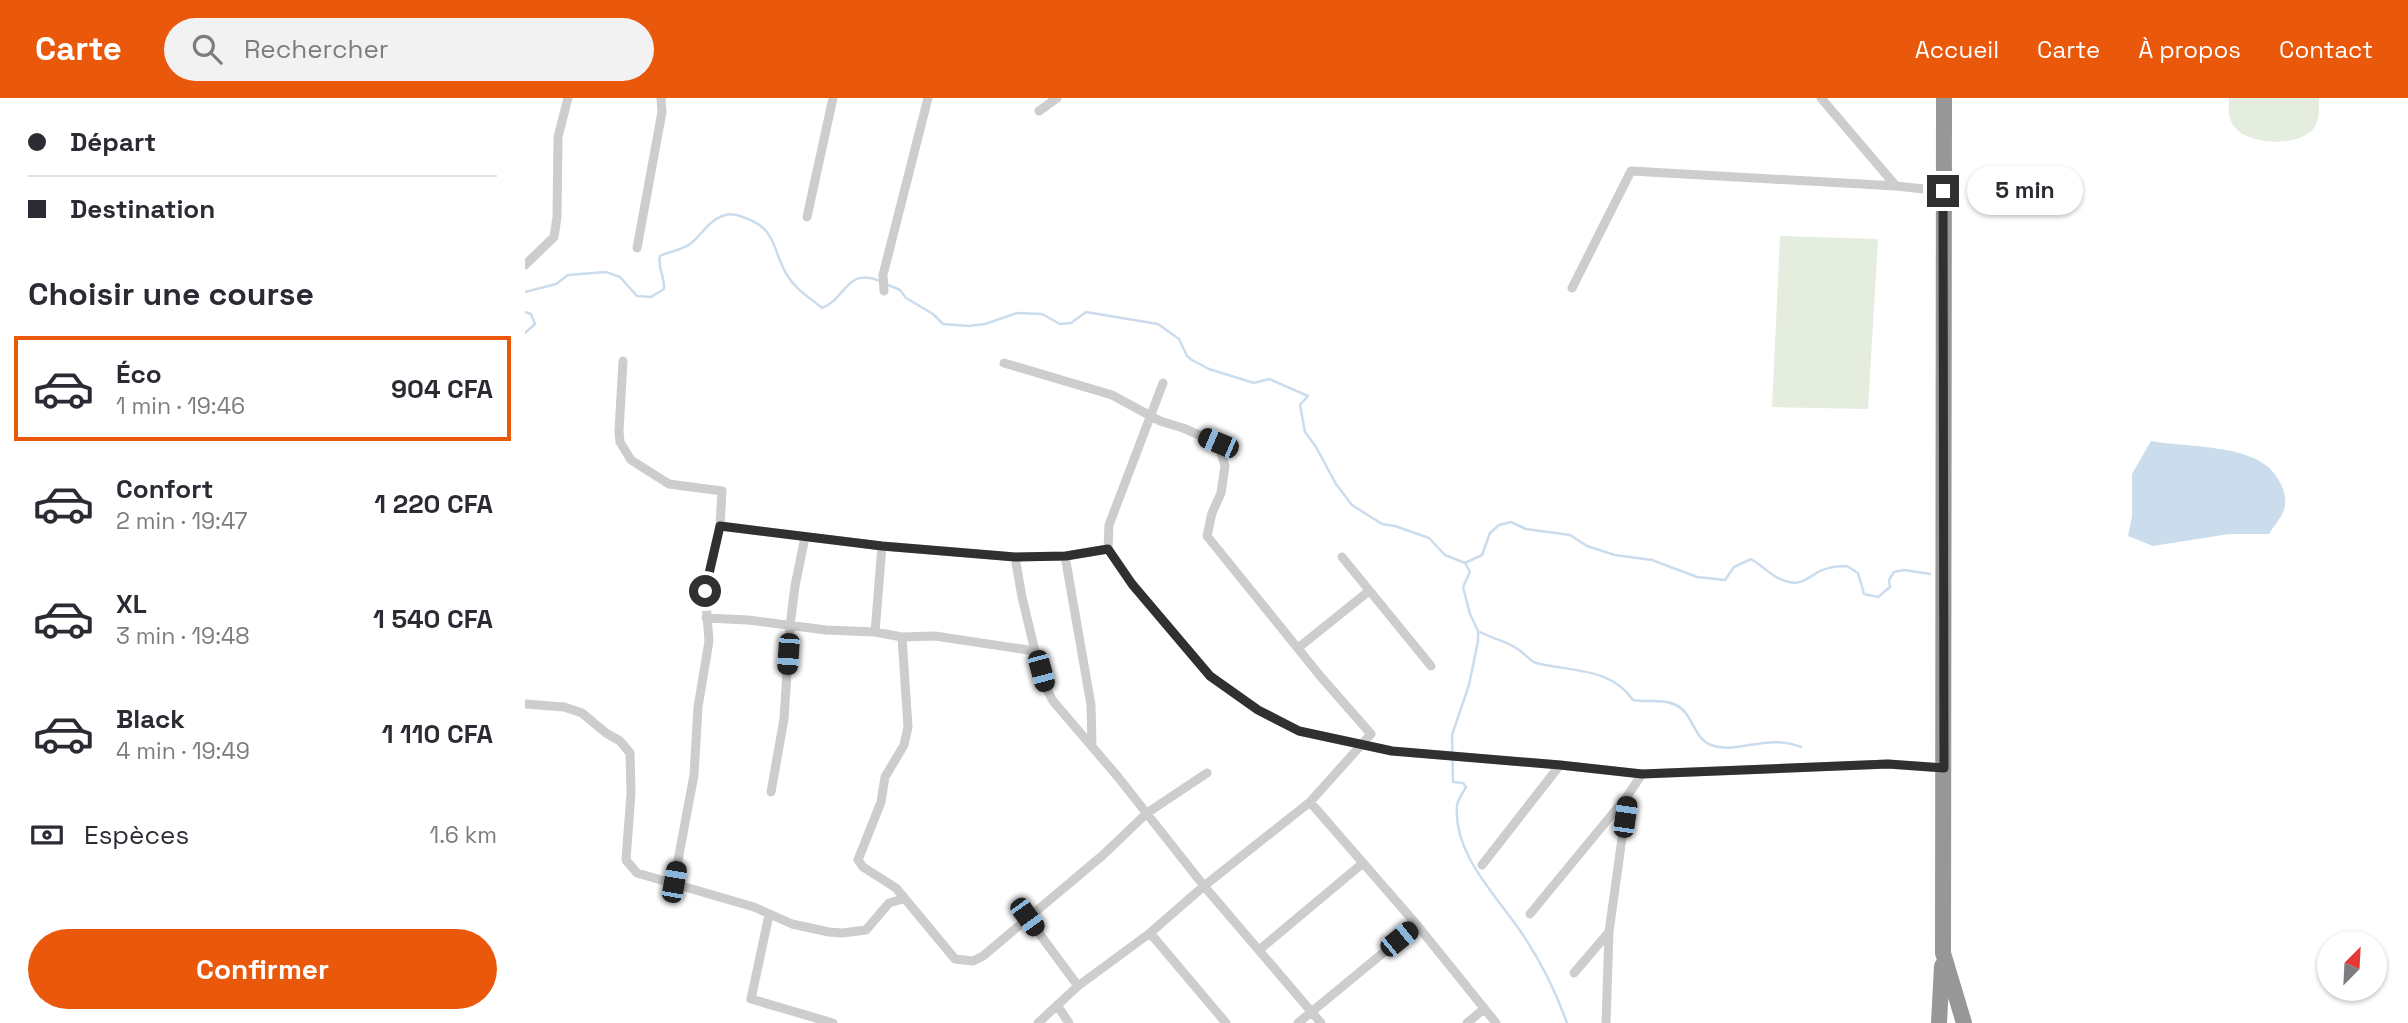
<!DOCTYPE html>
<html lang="fr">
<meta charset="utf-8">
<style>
:root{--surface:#fff;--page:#f2f2f3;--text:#2b2b33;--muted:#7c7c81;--line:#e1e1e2;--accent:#ea580c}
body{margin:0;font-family:"Space Grotesk",sans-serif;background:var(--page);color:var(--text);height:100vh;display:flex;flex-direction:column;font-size:26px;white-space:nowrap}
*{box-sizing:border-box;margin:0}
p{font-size:23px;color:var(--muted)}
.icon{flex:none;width:38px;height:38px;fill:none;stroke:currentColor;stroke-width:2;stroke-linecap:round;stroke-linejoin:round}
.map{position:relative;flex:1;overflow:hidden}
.sheet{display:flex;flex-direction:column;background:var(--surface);width:525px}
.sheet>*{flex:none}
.guide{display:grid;align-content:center;height:154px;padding:0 28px;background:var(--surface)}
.needle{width:46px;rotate:24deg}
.buttons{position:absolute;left:1792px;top:833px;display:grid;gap:14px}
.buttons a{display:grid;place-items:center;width:70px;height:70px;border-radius:50%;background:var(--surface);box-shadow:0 2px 5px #0004;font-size:35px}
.end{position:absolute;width:32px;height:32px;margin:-16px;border:9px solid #303030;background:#fff;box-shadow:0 0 0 4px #fff}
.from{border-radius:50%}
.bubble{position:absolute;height:49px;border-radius:24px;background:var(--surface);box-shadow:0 2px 5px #0004;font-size:23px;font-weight:700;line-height:49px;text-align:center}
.car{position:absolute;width:21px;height:42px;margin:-21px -10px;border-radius:9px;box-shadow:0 0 5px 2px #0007;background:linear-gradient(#222 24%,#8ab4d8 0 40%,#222 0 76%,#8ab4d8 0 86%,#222 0)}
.guide b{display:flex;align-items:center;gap:24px;height:66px;font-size:26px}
.guide b+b{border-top:2px solid var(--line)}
.guide i{width:18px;height:18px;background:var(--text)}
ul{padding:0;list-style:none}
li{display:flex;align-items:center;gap:21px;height:105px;margin:0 14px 10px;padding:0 14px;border:4px solid transparent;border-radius:0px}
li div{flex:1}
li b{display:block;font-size:26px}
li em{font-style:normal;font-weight:700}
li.selected{border-color:var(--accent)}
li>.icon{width:63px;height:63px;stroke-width:1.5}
h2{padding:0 28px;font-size:32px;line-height:84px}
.pay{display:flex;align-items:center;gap:18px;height:77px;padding:0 28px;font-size:26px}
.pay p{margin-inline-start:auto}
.cta{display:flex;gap:14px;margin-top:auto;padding:14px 28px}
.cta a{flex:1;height:80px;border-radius:42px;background:var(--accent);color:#fff;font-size:28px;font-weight:700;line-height:80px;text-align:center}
header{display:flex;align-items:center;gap:42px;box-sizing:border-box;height:98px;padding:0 35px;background:var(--accent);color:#fff}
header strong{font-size:33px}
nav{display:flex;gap:38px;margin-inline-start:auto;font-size:24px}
.search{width:490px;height:63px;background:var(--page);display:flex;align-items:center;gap:18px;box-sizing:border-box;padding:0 24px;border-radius:38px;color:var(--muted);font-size:26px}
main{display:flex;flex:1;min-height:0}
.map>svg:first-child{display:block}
.green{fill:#e5edde}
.water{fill:#cbdcec}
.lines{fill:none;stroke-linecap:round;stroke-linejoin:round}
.stream{stroke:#cbdcec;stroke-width:2.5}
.street{stroke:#cdcdcd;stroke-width:9}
.highway{stroke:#979797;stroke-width:16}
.route{stroke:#303030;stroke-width:9}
</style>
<header>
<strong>Carte</strong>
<div class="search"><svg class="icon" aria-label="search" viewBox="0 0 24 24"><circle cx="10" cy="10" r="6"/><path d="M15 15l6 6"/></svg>Rechercher</div>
<nav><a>Accueil</a><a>Carte</a><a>À propos</a><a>Contact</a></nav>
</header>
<main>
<section class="sheet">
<div class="guide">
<b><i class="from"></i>Départ</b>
<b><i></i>Destination</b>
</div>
<h2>Choisir une course</h2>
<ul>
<li class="selected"><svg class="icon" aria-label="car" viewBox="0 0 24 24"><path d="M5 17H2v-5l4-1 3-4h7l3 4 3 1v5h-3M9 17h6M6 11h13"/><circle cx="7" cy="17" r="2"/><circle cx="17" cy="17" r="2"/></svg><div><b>Éco</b><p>1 min · 19:46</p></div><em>904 CFA</em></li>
<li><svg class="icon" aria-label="car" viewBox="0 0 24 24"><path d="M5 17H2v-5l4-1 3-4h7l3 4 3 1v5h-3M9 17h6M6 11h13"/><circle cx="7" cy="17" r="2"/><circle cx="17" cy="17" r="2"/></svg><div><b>Confort</b><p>2 min · 19:47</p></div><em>1 220 CFA</em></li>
<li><svg class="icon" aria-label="car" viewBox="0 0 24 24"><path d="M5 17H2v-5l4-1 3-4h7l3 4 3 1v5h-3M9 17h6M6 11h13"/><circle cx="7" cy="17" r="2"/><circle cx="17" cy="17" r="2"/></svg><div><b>XL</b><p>3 min · 19:48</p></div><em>1 540 CFA</em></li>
<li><svg class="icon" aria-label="car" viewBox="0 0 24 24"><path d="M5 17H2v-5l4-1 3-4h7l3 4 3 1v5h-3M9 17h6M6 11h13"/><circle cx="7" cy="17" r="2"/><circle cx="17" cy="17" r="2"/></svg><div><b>Black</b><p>4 min · 19:49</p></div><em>1 110 CFA</em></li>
</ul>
<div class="pay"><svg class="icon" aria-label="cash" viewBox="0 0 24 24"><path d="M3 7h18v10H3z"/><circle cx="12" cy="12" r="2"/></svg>Espèces<p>1.6 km</p></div>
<div class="cta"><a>Confirmer</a></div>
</section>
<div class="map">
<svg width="1883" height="925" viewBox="0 0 1883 925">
<rect width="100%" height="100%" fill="#fff"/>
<path class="green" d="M1704 0H1794C1794 11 1795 23 1788 31 1772 50 1721 47 1708 27 1702 18 1704 9 1704 0Z
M1255 138 1353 141 1343 311 1247 309Z"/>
<path class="water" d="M1626 343C1663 350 1734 345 1753 381 1759 390 1762 402 1759 412 1756 420 1748 429 1744 436H1704L1628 448 1603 438 1607 418V376Z"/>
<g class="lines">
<path class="stream" d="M361 186 375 192 381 200 408 216 418 226 444 228 460 226 492 215 517 216 535 226 546 225 561 214 633 226 654 241 662 258 667 262 684 271 729 285 744 281 783 298 775 307 780 334 791 349 811 386 827 407 857 426 870 428 904 440 920 457 940 465 957 457 965 435 974 427 986 424 1001 431 1045 437 1062 448 1090 457 1127 462 1172 479 1200 482 1209 469 1226 461C1238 468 1249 481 1264 484 1277 487 1284 479 1295 473 1303 469 1313 468 1322 468L1333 475 1339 496 1353 499 1365 489 1364 482 1369 474 1379 472 1405 476
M0 194 31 186 43 177 81 174 95 179 112 198 126 199 139 191C140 179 132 169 135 158 145 153 155 153 165 146 176 138 182 124 197 118 205 115 211 116 218 119 253 131 246 150 262 177 270 191 285 200 297 210 322 200 321 169 355 183
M0 214 6 216 10 226 0 235
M940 465 945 474 938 489 945 516 953 533V543L944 587 927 637 928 684 938 685 941 689C938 695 932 702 932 708 928 756 971 797 996 834 1015 862 1031 894 1042 925
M955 534C968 541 982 543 994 552 1000 556 1005 563 1011 565 1047 574 1085 569 1108 602 1124 605 1136 600 1151 607 1168 615 1168 640 1186 647 1212 657 1242 635 1276 649"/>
<path class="street" d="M1296 0 1371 88
M514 13 532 0
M282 119 308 0
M112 150 137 14 136 0
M0 167 29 139 32 119 33 39 43 0
M1047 190 1106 73 1371 88 1417 93
M359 193 358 177 403 0
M98 263 94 333 95 344 106 362 144 386 197 393 195 428 180 493 184 543 173 609 169 677 149 784
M479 265 587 297 635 323 658 330 693 345 700 368 696 395 687 415 682 438 796 579 846 636 785 704 679 788 625 835
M638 285 584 427 583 451 607 486 685 578 733 612 774 633 867 653 1035 667 1117 676 1363 666 1419 670
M195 428 357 448 490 459 540 458 583 451
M540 458 566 607 567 647
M490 459 497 499 510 553 520 588 528 603 593 679 679 788 796 925
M817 459 906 568
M181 520 223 522 301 532 350 534 377 539 410 538 510 553
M350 534 357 448
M377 539 383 629 379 647 360 679 356 704 333 762 338 769 371 790 430 861 448 863 458 858 578 757 622 715 682 675
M773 550 844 493
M0 606 39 609 57 615 81 635 95 643 105 655 106 695 101 762 112 775 229 809 267 826 304 834 317 835 341 832 364 805 378 801
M246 694 259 621 265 528 270 488 280 439
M785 704 892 827 971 925
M957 767 1035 667
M1005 816 1103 697 1117 676
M244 817 226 901 308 925
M502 819 553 888
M734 852 838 765
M1049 875 1084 834
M532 907 544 925
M513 925 553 888 625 835 701 925
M773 925 892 827
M942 925 959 911
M1081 925 1084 834 1103 697"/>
<path class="highway" d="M1419 0 1418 855 1439 925
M1414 925 1417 868"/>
</g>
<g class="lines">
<path class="route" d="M180 493 195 428 357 448 490 459 541 458 583 451 607 486 685 578 733 612 774 633 867 653 1035 667 1117 676 1363 666 1419 670 1418 93"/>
</g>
</svg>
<div class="buttons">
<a><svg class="needle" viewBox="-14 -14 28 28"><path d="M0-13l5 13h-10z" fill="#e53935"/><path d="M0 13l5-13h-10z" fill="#7c7c81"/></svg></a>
</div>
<i class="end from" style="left:180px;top:493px"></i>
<i class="end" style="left:1418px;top:93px"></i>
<div class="bubble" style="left:1442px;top:68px;width:116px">5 min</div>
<i class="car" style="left:693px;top:345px;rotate:293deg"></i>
<i class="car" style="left:263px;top:556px;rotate:184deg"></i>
<i class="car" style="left:516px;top:573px;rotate:165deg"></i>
<i class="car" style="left:1100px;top:719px;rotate:8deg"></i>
<i class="car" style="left:149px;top:784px;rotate:10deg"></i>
<i class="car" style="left:502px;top:819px;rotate:144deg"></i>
<i class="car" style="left:874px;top:841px;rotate:51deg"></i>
</div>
</main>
